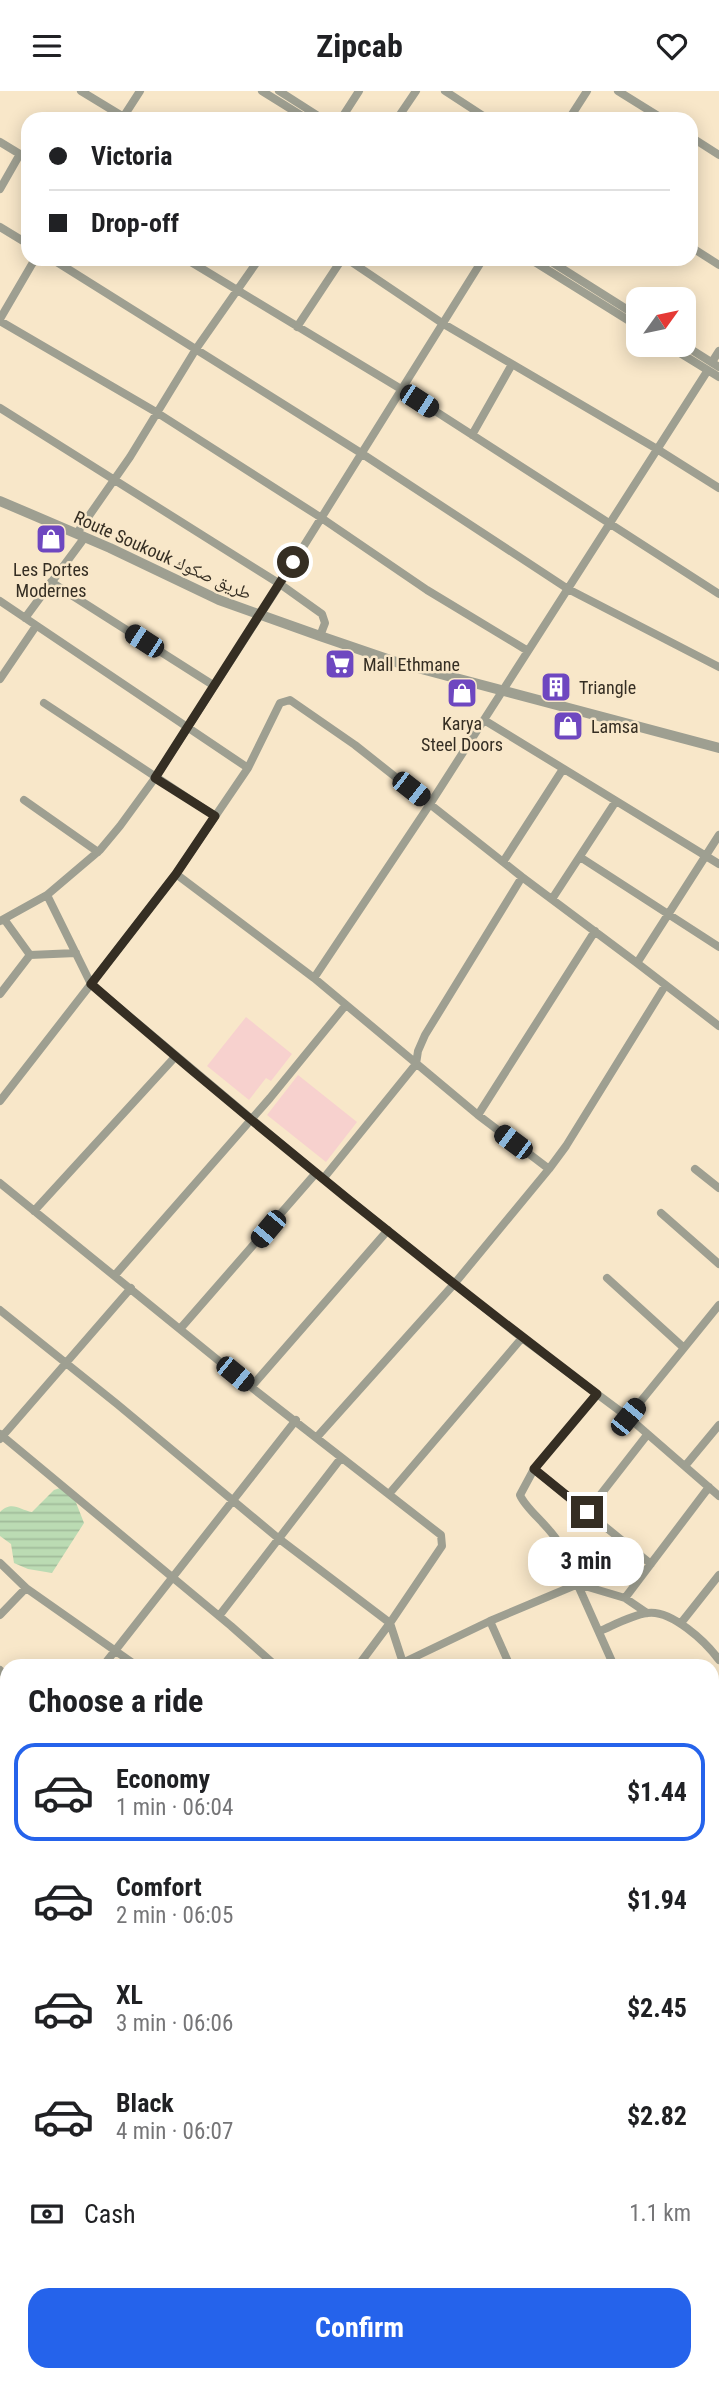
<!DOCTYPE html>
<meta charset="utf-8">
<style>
:root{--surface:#fff;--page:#f2f2f2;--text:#202124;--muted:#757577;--line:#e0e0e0;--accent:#2563eb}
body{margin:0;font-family:"Roboto Condensed","Noto Naskh Arabic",sans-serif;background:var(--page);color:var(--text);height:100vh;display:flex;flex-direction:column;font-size:26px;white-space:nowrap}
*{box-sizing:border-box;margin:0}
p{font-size:23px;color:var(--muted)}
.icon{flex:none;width:38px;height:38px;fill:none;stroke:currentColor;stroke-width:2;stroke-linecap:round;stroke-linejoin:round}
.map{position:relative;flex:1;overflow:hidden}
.sheet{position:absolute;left:0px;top:1568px;width:719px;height:723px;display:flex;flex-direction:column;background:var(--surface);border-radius:21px 21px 0 0;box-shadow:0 4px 18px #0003}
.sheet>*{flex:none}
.hud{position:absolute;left:21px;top:21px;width:677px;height:154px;border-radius:21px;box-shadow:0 4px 18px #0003;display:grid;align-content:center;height:154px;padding:0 28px;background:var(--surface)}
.needle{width:46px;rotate:57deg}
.tools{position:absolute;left:626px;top:196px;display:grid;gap:14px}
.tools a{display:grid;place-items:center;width:70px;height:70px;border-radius:14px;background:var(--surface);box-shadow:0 4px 18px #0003;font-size:35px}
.end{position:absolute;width:32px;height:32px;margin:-16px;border:9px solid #352e23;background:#fff;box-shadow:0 0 0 4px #fff}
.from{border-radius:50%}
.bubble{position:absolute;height:49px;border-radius:21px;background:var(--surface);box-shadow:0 4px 18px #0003;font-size:23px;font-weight:700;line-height:49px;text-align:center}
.car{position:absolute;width:21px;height:42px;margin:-21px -10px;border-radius:9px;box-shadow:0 0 5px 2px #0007;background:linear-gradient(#222 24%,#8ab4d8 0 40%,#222 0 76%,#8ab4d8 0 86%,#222 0)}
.hud b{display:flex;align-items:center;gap:24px;height:66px;font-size:26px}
.hud b+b{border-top:2px solid var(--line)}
.hud i{width:18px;height:18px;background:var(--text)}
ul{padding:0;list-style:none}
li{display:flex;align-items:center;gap:21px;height:98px;margin:0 14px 10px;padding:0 14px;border:4px solid transparent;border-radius:21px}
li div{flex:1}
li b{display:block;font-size:26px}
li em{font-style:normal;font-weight:700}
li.current{border-color:var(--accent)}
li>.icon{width:63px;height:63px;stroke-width:1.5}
h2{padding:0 28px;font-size:32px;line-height:84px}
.pay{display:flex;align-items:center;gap:18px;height:77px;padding:0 28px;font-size:26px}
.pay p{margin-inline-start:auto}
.primary-button{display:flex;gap:14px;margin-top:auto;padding:14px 28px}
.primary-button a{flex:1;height:80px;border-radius:21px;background:var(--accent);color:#fff;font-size:28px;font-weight:700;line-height:80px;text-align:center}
header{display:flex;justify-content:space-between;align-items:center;height:91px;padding:0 28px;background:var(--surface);font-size:32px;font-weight:700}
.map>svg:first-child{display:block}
.green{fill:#f7d1ce}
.water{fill:url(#water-rules)}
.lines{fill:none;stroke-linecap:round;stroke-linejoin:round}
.minor{stroke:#9e9f91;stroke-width:8}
.tertiary{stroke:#9e9f91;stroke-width:10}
.route{stroke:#352e23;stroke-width:9}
.labels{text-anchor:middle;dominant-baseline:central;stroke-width:5;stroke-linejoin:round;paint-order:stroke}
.street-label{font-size:18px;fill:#352e23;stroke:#f8e7c9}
.poi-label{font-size:18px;fill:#352e23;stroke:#f8e7c9;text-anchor:start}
</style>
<header><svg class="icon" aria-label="menu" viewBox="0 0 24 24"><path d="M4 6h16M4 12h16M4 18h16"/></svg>Zipcab<svg class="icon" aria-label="heart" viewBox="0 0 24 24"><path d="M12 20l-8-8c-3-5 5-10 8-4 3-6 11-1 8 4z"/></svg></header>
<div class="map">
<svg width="719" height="2290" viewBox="0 0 719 2290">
<defs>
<pattern id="water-rules" width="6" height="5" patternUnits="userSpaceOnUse" patternTransform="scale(1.75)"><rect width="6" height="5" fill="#bbdbb3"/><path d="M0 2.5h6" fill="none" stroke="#a1bc9a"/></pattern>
</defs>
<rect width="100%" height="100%" fill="#f8e7c9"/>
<path class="green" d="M246 926 292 963 271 990 266 987 249 1009 207 975Z
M298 984 357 1031 326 1071 267 1024Z"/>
<path class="water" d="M60 1397 75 1409 84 1432 52 1482 28 1478 14 1472 11 1453 0 1445V1421C12 1409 20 1419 32 1421L54 1399Z"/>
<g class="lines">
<path class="minor" d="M81 0 127 28
M262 0 307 28
M279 0 323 28
M445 0 488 28
M618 0 663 28
M122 28 140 0
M341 28 359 0
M397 28 416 0
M569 28 587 0
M691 46 719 64
M0 51 28 68
M0 98 20 63
M0 136 28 153
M691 156 719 174
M52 168 361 362 568 498 719 576
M186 168 401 298 719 503
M347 168 442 232 657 358 719 397
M530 168 639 236
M547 168 639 226
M0 228 35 168
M0 230 156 321 320 426 427 499 528 560
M297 236 342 168
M667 254 719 286
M684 254 719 276
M712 271 719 260
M0 317 280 493 322 523 325 532 320 545
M472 344 511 275
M77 442 130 366 196 258 259 168
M51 491 213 594
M0 510 248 677
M25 527 85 446
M0 588 36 535
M44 612 215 725
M484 629 719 773
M24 709 98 761
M719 744 637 872 719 935
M580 766 719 856
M503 771 563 678
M176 783 91 893 316 1082 522 1247 628 1326 719 1405
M552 808 616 710
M0 830 47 804 100 759 120 735 155 687 280 493 483 168
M30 864 76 862
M637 872 522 786 355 654 290 609 280 612 248 677 176 783 314 887 478 1024 549 1078 566 1055 665 895
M314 887 430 713 708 279
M0 903 30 864 4 828
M0 1010 91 893 47 804
M478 1024 595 840
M695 1078 719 1097
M323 1088 416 973 418 960 425 944 522 786
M0 1092 251 1296 441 1444 442 1455 390 1532 404 1575
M34 1120 175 966
M661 1122 719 1173
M115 1184 270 1007 345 915
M607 1187 684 1257
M0 1219 117 1313 278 1447 390 1532 358 1575
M180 1238 316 1082
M251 1296 388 1139
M597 1303 534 1378 520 1404C526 1419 550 1435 560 1454L614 1575
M628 1326 719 1214
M0 1343 231 1535 276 1575
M317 1346 455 1192 549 1078
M0 1348 131 1197
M685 1375 719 1334
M534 1378 587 1421 647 1344
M389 1403 522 1247
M587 1421 651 1473
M0 1472 26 1497
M625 1507 709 1396
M0 1524 26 1497 137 1575
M219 1525 341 1367
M490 1530 510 1575
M681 1532 719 1484
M600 1540C614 1534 632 1524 647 1522 671 1518 706 1551 719 1569
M103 1575 296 1329
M396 1575 490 1530 578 1493 625 1507 647 1522
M0 1579 7 1586
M712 1658 719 1655
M0 1684 7 1675
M0 1698 7 1704
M0 1747 7 1745
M712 1855 719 1852
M0 1950 7 1967
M712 2034 719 2049
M712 2083 719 2079
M0 2163 7 2160
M712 2193 719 2197
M0 2281 7 2278
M142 2284 144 2290
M357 2284 360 2290
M463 2284 466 2290
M565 2284 568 2290
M235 2290 249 2284
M517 2290 530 2284"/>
<path class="tertiary" d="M0 410 110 457 219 509 320 545 399 572 719 657"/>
</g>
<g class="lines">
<path class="route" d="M293 471 155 687 215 725 176 783 91 893C255 1035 424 1172 597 1303L534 1378 587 1421"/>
</g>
<defs>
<g id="shop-square" transform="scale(1.575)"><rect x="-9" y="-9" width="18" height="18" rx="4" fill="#6e47c0" stroke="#f8e7c9"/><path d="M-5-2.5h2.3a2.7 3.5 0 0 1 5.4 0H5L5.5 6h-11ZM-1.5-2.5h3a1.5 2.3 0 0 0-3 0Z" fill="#fff"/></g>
<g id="supermarket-square" transform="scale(1.575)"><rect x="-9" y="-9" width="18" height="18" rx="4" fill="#6e47c0" stroke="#f8e7c9"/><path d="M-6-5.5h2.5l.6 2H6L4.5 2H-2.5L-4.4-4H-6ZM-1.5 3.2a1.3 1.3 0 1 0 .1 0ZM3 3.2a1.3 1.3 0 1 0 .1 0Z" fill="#fff"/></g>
<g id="building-square" transform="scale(1.575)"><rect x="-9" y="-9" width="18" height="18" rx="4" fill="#6e47c0" stroke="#f8e7c9"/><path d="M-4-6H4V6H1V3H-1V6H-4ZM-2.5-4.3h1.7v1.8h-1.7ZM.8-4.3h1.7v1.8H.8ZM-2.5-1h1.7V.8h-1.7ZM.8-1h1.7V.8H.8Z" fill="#fff"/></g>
</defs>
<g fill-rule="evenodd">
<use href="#shop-square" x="51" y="448"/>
<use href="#supermarket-square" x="340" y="573"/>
<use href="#building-square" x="556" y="596"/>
<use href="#shop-square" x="462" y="602"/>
<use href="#shop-square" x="568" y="635"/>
</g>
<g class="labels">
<g class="street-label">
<text transform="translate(163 464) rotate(24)">Route Soukouk طريق صكوك</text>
</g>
<g class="poi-label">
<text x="51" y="478" text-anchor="middle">Les Portes<tspan x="51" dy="21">Modernes</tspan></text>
<text x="363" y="573">Mall Ethmane</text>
<text x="579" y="596">Triangle</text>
<text x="462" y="632" text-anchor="middle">Karya<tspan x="462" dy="21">Steel Doors</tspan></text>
<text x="591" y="635">Lamsa</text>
</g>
</g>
</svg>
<div class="tools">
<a><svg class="needle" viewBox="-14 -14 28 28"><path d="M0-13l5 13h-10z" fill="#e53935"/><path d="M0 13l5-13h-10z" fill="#757577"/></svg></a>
</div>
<i class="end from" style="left:293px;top:471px"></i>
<i class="end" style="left:587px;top:1421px"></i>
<div class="bubble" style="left:528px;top:1446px;width:116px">3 min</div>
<i class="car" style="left:419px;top:310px;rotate:123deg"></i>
<i class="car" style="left:144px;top:550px;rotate:303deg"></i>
<i class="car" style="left:411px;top:698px;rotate:128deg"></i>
<i class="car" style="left:513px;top:1051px;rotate:307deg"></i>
<i class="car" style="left:268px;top:1138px;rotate:220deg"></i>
<i class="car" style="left:235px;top:1283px;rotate:129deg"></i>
<i class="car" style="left:628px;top:1326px;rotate:39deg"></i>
<div class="hud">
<b><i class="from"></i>Victoria</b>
<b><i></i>Drop-off</b>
</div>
<section class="sheet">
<h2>Choose a ride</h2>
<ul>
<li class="current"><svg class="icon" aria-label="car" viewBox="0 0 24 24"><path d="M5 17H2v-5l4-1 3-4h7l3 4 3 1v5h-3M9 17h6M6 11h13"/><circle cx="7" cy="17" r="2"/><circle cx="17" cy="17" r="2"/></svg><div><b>Economy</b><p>1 min · 06:04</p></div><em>$1.44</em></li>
<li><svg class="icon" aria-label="car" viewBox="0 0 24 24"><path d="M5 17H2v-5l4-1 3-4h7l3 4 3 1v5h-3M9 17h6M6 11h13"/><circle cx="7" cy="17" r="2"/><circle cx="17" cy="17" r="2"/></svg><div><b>Comfort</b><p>2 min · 06:05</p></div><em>$1.94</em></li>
<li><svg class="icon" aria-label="car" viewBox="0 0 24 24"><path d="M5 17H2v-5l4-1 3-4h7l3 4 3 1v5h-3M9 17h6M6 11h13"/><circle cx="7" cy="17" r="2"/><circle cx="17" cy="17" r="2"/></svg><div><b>XL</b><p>3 min · 06:06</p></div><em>$2.45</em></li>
<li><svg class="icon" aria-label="car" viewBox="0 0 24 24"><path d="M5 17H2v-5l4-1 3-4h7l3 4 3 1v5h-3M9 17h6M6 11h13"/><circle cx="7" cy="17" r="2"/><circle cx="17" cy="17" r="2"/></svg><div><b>Black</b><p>4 min · 06:07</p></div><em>$2.82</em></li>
</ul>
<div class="pay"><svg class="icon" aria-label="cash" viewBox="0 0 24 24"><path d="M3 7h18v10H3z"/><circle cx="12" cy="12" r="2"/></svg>Cash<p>1.1 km</p></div>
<div class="primary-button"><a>Confirm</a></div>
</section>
</div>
